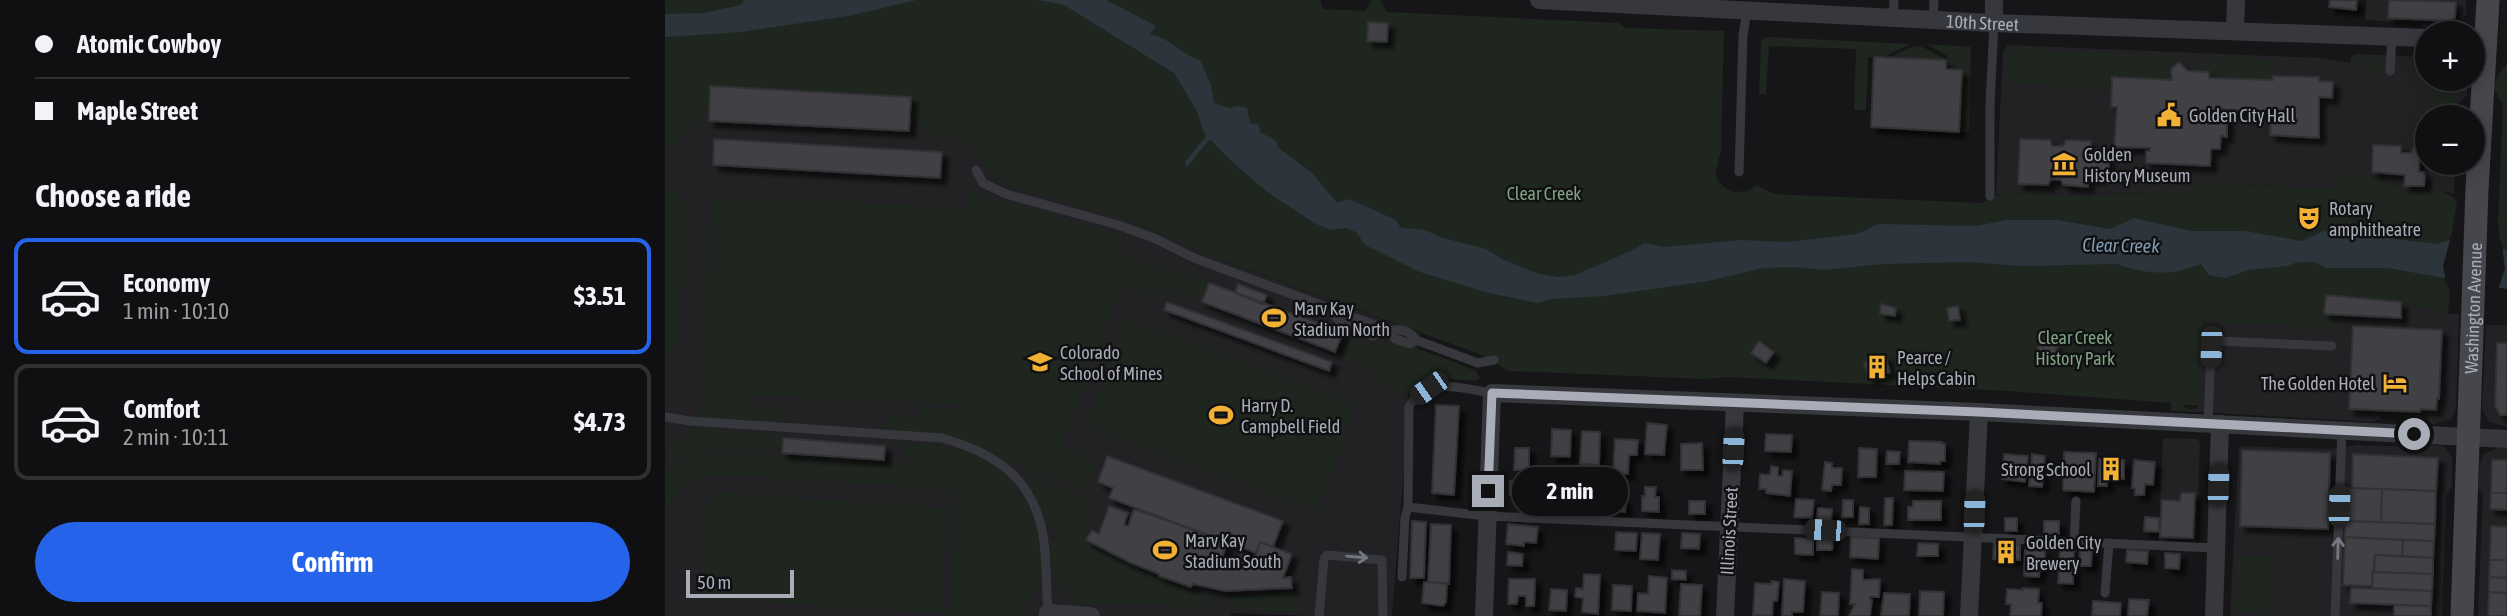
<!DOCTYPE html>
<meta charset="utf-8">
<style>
:root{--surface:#101012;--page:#1e1e20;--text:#f1f3f6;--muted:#9c9d9f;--line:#303032;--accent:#2563eb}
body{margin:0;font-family:"Asap Condensed",sans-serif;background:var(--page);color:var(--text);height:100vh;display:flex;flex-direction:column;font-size:26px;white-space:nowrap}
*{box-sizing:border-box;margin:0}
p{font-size:23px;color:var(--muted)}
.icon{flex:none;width:38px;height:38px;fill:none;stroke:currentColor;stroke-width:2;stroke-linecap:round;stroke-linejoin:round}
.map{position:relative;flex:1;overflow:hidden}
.drawer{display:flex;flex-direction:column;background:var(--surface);width:665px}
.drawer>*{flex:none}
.top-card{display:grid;align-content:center;height:154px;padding:0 35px;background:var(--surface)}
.controls{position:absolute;left:1750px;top:21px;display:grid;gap:14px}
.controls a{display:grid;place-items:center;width:70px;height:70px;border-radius:50%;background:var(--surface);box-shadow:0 4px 18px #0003,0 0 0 2px var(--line);font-size:35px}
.scale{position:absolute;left:21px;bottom:18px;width:108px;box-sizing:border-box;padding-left:7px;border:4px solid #a8adb8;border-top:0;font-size:19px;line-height:24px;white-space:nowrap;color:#a8adb8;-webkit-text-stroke:5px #111113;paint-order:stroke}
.end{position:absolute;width:32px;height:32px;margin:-16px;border:9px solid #a8adb8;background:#111;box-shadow:0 0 0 4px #111}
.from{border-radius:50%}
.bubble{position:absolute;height:49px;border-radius:24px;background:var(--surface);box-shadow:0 4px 18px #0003,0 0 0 2px var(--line);font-size:23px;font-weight:700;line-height:49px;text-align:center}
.car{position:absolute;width:21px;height:42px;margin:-21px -10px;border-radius:9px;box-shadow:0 0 5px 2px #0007;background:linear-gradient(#222 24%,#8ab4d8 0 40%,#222 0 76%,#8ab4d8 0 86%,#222 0)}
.top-card b{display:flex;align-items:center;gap:24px;height:66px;font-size:26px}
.top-card b+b{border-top:2px solid var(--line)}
.top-card i{width:18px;height:18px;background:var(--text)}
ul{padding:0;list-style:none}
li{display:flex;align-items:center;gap:21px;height:116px;margin:0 14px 10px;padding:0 21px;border:4px solid var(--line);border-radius:14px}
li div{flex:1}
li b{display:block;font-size:26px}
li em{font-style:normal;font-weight:700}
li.selected{border-color:var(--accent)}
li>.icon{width:63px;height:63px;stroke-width:1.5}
h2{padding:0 35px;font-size:32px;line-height:84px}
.primary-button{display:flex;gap:14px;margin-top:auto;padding:14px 35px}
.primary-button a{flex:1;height:80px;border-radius:42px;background:var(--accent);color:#fff;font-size:28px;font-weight:700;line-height:80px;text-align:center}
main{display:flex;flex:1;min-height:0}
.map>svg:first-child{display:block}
.built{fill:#222225}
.green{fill:#1e261f}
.water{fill:#2c353c}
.pier{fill:#161618}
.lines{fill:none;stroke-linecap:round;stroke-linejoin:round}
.stream{stroke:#2c353c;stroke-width:4.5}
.building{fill:#404145;stroke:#303034;stroke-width:2;filter:url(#shadow)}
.lane{stroke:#37383d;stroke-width:9}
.street{stroke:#37383d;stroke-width:18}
.secondary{stroke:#45474d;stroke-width:23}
.oneway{stroke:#757881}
.route{stroke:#a8adb8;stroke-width:9}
.labels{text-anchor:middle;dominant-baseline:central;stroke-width:5;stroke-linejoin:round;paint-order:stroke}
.street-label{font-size:18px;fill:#a8adb8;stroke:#111113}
.poi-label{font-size:18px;fill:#a8adb8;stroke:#111113;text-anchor:start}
.park-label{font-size:18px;fill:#7fa381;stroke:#111113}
.water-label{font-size:19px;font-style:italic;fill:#7f9bb3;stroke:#111113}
</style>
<main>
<section class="drawer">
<div class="top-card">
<b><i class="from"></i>Atomic Cowboy</b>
<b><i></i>Maple Street</b>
</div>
<h2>Choose a ride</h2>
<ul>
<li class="selected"><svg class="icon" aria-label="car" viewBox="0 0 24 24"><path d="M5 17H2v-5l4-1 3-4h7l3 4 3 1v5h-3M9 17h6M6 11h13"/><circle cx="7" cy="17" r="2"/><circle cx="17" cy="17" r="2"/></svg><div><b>Economy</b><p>1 min · 10:10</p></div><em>$3.51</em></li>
<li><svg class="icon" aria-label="car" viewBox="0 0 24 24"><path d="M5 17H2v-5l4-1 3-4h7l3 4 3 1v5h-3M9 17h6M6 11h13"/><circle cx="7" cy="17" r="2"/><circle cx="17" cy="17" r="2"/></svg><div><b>Comfort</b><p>2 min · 10:11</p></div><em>$4.73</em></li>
</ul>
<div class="primary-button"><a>Confirm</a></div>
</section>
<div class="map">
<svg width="1842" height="616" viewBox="0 0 1842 616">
<defs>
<filter id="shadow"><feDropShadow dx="6" dy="6" stdDeviation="2" flood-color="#0009"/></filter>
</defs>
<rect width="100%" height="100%" fill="#161618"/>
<path class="built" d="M1701 0H1801V15L1792 27 1786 29 1759 28 1753 23 1700 20Z
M1342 45 1655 58 1685 63 1686 57 1691 54 1756 57 1762 52V79H1802V95L1792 105V117H1762V163H1790L1789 194 1759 186 1742 192 1706 176 1673 189 1532 182 1531 194 1385 195 1340 191 1331 195 1338 52Z
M0 75 283 117 363 190 460 218 539 253 755 333 745 391 727 616H643L566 613V616H0Z
M1661 295 1736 302 1783 314H1794L1791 408 1786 419 1770 424 1743 422 1738 417 1717 416 1709 422 1532 412 1537 315Z
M1821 325H1842V427L1824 422 1817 409Z
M1498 438 1532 439 1535 443 1531 552 1493 550Z
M1758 444 1779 446 1787 457V487L1781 495 1777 616H1565L1574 446 1664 449 1691 445 1751 447Z
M1834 447 1842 448V616H1813L1818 494 1813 488 1815 464 1819 454Z"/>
<path class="green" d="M0 0H655L658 9 700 11 707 0H715L722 12 954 23 960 28 1059 31 1056 150 1051 171 1052 179 1059 187 1069 192 1082 191 1092 185 1109 194 1317 203 1340 191 1385 195 1530 194 1531 182 1672 189 1674 175 1677 172 1706 176 1741 192 1745 185C1762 186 1781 188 1792 202L1786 237 1782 243 1779 279 1785 291 1783 314 1736 302 1661 295 1659 314 1671 315 1670 327 1554 323 1538 320 1533 405H1516L1524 409H1533L1532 412 1506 411V403L1343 391 1063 377 1040 379 844 371 817 355 539 253 460 218 349 188 326 174 313 154 301 143 283 136 256 134 255 122 41 109 40 121C25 127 16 135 14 151L0 143Z
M1099 38 1104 37 1246 44 1218 57H1203L1201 110H1189L1191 49 1104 46 1101 94H1094L1096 41Z
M1262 44 1306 47 1304 132H1294L1297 70 1281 69V60L1224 58C1260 40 1249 44 1282 60V56Z
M1346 49 1443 53 1446 55 1443 88 1340 84 1341 52Z
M1452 53 1509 55 1511 64 1506 69 1507 80 1447 77 1449 55Z
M1549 57 1601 59 1608 62V80L1544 78 1532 72V64H1544Z
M1693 58 1715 59V74H1703L1699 167H1697L1699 65 1687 64Z
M1842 64V252C1834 244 1834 234 1833 222L1838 104C1825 88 1829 78 1842 64Z
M1767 79H1791L1788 117H1766Z
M0 184 26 208 11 352 0 353Z
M308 190 320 196 386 215 385 218 389 222H398L399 219 458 235 452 251 488 267H500L489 297 456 286 398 445 432 462 421 490 363 469 355 459 345 466C306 435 274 435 226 432L220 427 221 415 256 417 257 407 300 409V405L43 393 52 226 44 225 48 198 80 200 81 197 300 208 303 193Z
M44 230H50L42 394 86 397V407L122 409 119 424 33 419Z
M504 269 542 282 536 301 503 290 501 294 495 292Z
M460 319 692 404 653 511 421 426Z
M679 335 710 346 712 342C740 341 785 360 811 371L815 378 811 381 771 378 743 394 710 380 705 369 671 357Z
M24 428 117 435V447H108L107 451C71 447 36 447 3 465L1 443 24 440Z
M236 443C254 444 272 445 290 449 335 459 370 500 376 545 377 558 376 571 376 583 370 598 359 594 357 616H345L344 613 355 589 359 559H356L349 593 336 616H283L290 493 277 489 50 474C25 479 11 491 0 514V472C19 458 39 453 62 453L250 465 235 448Z
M359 474 426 500 417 528 426 532 421 540 494 574V576L524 587V591L547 594 545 608 485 604 418 605C408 600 403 589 391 584L390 576 387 575 386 541 394 540 391 527 383 528 370 495 356 477Z
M44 492 282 508 276 613 38 598Z
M1572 555 1605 557 1603 615 1569 611Z
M632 591 631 612 561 609 563 594 585 595Z"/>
<path class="water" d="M79 0H252L183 16 76 32 0 37V14L39 13 76 5Z
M373 0H441L491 26 485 34C507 39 517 55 535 60L546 85 549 103 564 108 574 106 582 108 585 123 594 125 595 132 611 141 614 148 647 173 672 203 684 199 731 220 736 228 760 230 775 237 821 249 837 259 874 274 894 277 910 275 968 250 980 243 998 247 1076 240 1122 242 1192 234 1214 224 1311 226 1342 220H1392L1445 229 1469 218 1526 231H1580L1637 241 1658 231 1773 244 1784 240 1840 249 1842 252V289L1723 268H1661L1650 262H1633L1622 266 1584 270 1560 278 1544 275 1536 264C1529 266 1522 269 1514 271 1496 275 1468 271 1452 264L1354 266 1303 262 1217 264 1160 270 1128 267 1098 268 1043 281 939 296 886 299 873 303 824 293 755 272 700 245 692 233 682 228 666 230 649 223 601 191 564 159 539 133 532 111 509 73 399 5Z"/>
<path class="pier" d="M1786 237 1837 245 1840 269 1832 292 1781 282 1778 266Z"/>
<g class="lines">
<path class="stream" d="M522 163 546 134"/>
</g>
<path class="building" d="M1665 0H1692L1691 10 1664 7Z
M1724 0 1791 2 1790 17 1787 21 1723 18Z
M703 22 723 23 722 42 702 41Z
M1209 57 1281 60V69L1297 70 1294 132 1206 127Z
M1514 62 1523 71 1544 72V78L1608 80V76L1654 77V81L1668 82 1667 98 1654 97V138L1605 135 1606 113 1557 109V116H1562V137L1556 136 1555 149H1546L1545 166 1481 163V151H1485V148L1449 147 1452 107H1446L1447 77 1507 80 1506 69Z
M45 86 246 97 244 131 44 121Z
M49 139 277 152 275 178 48 165Z
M1355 139 1385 140 1387 146H1398L1401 140 1426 141V149H1433L1444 160V168L1434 178H1423V187L1398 185 1396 180 1386 179 1383 185 1353 184Z
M1708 145 1736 146V153H1746L1750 145H1760L1762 149V159H1754V172H1759L1760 177 1759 186H1739L1740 175 1707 172Z
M544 283 678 332 670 352 537 302Z
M573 284 602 295 598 304 570 293Z
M1661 295 1736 302V318L1659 314Z
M502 302 667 362 664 371 499 310Z
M1216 304 1231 308 1230 316 1215 314Z
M1293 306 1295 320 1284 321 1282 308Z
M1688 326 1777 330 1774 399H1772L1771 410 1755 409V412L1684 409Z
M1379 338 1393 347 1391 349 1396 353 1392 358 1387 355 1386 358 1372 349Z
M1094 341 1109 352 1101 363 1086 353Z
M1832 343H1842V415H1835L1830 406Z
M1220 355 1225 372 1204 379 1199 363Z
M771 405 794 406 789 495 767 493Z
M982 423 1002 425 999 455 980 454Z
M887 429 906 430 905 457 886 456Z
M917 431 935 432 934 465 915 464Z
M1101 434 1127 435 1126 452 1100 451Z
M118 438 220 446 219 460 117 453Z
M950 439 973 440 972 455H964L963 474 948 473Z
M1244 441 1277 442V444H1280V461H1275V464L1243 462Z
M1037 443 1038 470H1016V444Z
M850 448H864V470H849Z
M1194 448 1212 449 1211 477H1193Z
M1577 450 1665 453 1663 529 1575 526Z
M1222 451 1235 452 1234 464H1221Z
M1399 452 1431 453 1429 492 1398 490Z
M1339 454 1363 456 1360 482 1337 479Z
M1367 454 1380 456 1377 487 1364 486Z
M1688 454 1773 458 1771 491 1687 488Z
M442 456 618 521 608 547 595 542 591 553 444 498 448 488 433 482Z
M1434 459 1459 460V479L1442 478V486H1433Z
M1469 460 1490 462 1488 485 1480 484 1479 495H1470V488H1467Z
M1827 460H1842V493H1826Z
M1160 462 1167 463V468H1177L1176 485H1167L1166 491 1157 490Z
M1106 466 1113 467V476H1117L1118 470 1127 471 1125 496 1101 493V489H1094L1095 474 1105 475Z
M1240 471 1279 472 1278 491 1239 490Z
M845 481 859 482 858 496 845 495Z
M980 487H991L990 497H994V512L977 511V496H980Z
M1682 488 1717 489 1716 522 1680 521Z
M1717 489 1771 491 1770 524 1716 522Z
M918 491H928V510H917Z
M877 492 890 493V508L876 507Z
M1516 493H1530L1528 538 1495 537 1497 500 1515 501Z
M1826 493H1842V510L1825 509Z
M943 497 961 499 960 512 942 510Z
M1220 498H1228L1227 525H1219Z
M1131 499 1149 500 1147 518 1129 517Z
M1178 500H1188V517H1177Z
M1024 501H1040V514H1024Z
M1248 501H1276V520H1243V507H1248Z
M444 506 463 513 459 525 463 526 469 509 562 542 557 559 571 565 576 554 589 560 595 542 627 554 618 578 626 577 627 588 560 591 528 584 526 587 494 576V574L466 563 421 540 427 530 434 534Z
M1195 507 1204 508V524H1194Z
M1153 508 1167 509 1166 523 1152 522Z
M1480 517 1494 518V532L1479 531Z
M1340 518H1352V531H1340Z
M747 521 761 522 759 578H745Z
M1379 521H1394V534H1379Z
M1680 521 1770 524 1769 541 1680 537Z
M766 524 786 525 784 584 763 582Z
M843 524 873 527 871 543 859 542V546L841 544Z
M1826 526 1842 527V560H1825Z
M951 532 972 533 971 551 950 550Z
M977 533 995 534 993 560 975 559Z
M1017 533 1035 534 1034 549 1016 548Z
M1152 535H1168L1167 550H1152Z
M1186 537 1214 538 1213 559 1185 557Z
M1680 537 1738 540 1737 556 1710 555 1707 586 1678 585Z
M1130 538 1148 539V555L1130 554Z
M1738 540 1769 541 1768 558 1737 556Z
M1253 543 1273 544V556H1252Z
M1329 543 1355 544V560L1328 559Z
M1415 548 1427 549 1426 566H1414Z
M1360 550 1380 551V564H1375L1374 577 1359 576Z
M1395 550 1409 551 1408 584 1393 583Z
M1462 550 1483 551 1482 564 1461 562Z
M843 552 858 554 857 566 842 565Z
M1500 553 1515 554 1514 569 1500 568Z
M1710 555 1768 558V574L1709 572Z
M1825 560H1842V578L1824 577Z
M1187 569 1198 570V580L1215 579 1214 597H1205V600H1207L1205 616H1184L1190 604H1185Z
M1007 570 1021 571V580L1007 579Z
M1707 572 1768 574 1767 591 1707 588Z
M919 574 935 575 933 614 917 612 918 598 910 597 911 588 918 589Z
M984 576 1002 578 1000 613 972 611 973 593 983 594Z
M1824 577 1842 578V593L1824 592Z
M844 579H870L869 606H861V596H853L852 604H843Z
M1119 579 1140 581 1138 612H1127V616H1117Z
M1107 581 1114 582 1112 601H1108L1107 616 1088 615 1090 583 1106 584Z
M759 582 782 583 781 602 778 606 757 603Z
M1016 584 1037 585 1035 616H1014Z
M948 585 967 586 966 611 947 610Z
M1358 588 1374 589 1373 603H1377L1376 616H1345L1346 604H1341L1342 589 1358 590Z
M1686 588 1767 591 1766 606 1685 603Z
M886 589 902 590 901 611 884 610Z
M1255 591 1279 592 1278 616H1254Z
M1157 592 1174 593 1173 616H1155Z
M1824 592 1842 593V616H1823Z
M1219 593 1245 594 1244 616H1216Z
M1464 599 1484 600 1482 616H1463Z
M1428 601 1456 603 1455 616H1427Z
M1729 605 1766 606V616H1729Z"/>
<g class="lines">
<path class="lane" d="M1228 18 1229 0
M1268 20 1269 0
M1725 71 1727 36
M311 170 318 183 341 194 453 225 491 239 529 258 726 331C737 328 745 331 751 340L813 363 829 360
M1074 172 1078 35 1082 11
M1325 196V104L1329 23
M664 309 676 323 708 336 720 329
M726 331 730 339 745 344 751 340
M827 393C798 389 761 375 744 407L743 507 821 516 1551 548
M0 417 25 421 277 438C333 454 371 480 379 542 382 566 381 589 383 613
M1543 424 1546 347 1553 341 1667 346
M1409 542 1411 501
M737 577 740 517 743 507
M1440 593 1444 543
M654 616 659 559 662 555 717 560 718 616
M1670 616 1677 430"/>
<g class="street">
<path id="s1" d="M874 0 1329 23 1762 38"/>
<path d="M1329 23V0"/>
<path d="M1570 31 1571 0"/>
<path d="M383 613 426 616"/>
<path d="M819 616 827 393 1314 412 1842 439"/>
<path d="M1060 616 1070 404"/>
<path d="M1304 616 1314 412"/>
<path d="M1549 616 1555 424"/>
</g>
<path class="secondary" id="s2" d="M1797 616 1812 189 1823 0"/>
</g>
<defs><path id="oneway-shaft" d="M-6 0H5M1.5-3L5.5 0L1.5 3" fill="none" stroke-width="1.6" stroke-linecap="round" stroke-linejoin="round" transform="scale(1.75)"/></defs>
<g class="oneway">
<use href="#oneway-shaft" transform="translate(1673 548) rotate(-88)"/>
<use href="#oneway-shaft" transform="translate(692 557) rotate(5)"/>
</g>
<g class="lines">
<path class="route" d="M823 491 827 393 1314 412 1749 434"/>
</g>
<defs>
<g id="civic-bare" transform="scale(1.89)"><path d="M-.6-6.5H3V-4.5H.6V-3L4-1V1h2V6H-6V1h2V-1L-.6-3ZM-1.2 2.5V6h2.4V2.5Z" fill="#f2b134" stroke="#111113" stroke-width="2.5" paint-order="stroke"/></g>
<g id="museum-bare" transform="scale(1.89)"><path d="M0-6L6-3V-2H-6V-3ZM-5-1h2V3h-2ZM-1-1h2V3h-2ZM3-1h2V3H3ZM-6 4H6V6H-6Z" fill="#f2b134" stroke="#111113" stroke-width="2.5" paint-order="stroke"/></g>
<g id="theatre-bare" transform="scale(1.89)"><path d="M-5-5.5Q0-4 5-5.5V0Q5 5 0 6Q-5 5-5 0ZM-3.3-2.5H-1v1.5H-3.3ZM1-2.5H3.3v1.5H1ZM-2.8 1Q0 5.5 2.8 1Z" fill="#f2b134" stroke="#111113" stroke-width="2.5" paint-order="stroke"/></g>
<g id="stadium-bare" transform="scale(1.89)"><path d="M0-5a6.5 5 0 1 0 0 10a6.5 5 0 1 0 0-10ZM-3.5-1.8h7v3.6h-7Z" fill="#f2b134" stroke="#111113" stroke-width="2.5" paint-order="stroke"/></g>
<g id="university-bare" transform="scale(1.89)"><path d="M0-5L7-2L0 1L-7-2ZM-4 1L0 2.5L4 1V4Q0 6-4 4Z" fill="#f2b134" stroke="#111113" stroke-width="2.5" paint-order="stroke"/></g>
<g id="building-bare" transform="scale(1.89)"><path d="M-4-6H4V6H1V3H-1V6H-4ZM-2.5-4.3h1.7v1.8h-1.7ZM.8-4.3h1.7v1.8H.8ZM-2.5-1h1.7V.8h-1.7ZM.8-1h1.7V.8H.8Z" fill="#f2b134" stroke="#111113" stroke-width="2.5" paint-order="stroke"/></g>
<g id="hotel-bare" transform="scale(1.89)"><path d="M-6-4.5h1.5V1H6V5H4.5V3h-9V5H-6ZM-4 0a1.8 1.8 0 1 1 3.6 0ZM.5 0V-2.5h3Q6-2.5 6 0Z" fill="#f2b134" stroke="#111113" stroke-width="2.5" paint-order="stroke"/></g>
</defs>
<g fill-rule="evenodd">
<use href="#civic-bare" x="1504" y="115"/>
<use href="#museum-bare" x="1399" y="164"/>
<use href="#theatre-bare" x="1644" y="218"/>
<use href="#stadium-bare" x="609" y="318"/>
<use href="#university-bare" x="375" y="362"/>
<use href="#building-bare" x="1212" y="367"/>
<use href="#hotel-bare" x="1730" y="383"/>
<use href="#stadium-bare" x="556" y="415"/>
<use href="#building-bare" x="1446" y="469"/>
<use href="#stadium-bare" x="500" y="550"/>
<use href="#building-bare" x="1341" y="552"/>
</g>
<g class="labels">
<g class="street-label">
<text stroke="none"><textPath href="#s1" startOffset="444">10th Street</textPath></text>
<text stroke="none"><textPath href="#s2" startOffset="308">Washington Avenue</textPath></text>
<text transform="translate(1064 531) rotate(-87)">Illinois Street</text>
</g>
<g class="poi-label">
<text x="1524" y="115">Golden City Hall</text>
<text x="1419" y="154">Golden<tspan x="1419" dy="21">History Museum</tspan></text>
<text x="1664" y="208">Rotary<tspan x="1664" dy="21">amphitheatre</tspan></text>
<text x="629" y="308">Marv Kay<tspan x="629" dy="21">Stadium North</tspan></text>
<text x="395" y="352">Colorado<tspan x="395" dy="21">School of Mines</tspan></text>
<text x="1232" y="357">Pearce /<tspan x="1232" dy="21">Helps Cabin</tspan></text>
<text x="1710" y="383" text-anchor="end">The Golden Hotel</text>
<text x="576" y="405">Harry D.<tspan x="576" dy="21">Campbell Field</tspan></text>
<text x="1426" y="469" text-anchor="end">Strong School</text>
<text x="520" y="540">Marv Kay<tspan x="520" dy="21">Stadium South</tspan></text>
<text x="1361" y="542">Golden City<tspan x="1361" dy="21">Brewery</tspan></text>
</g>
<g class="park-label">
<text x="879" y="193">Clear Creek</text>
<text x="1410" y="337">Clear Creek<tspan x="1410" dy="21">History Park</tspan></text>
</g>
<g class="water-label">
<text transform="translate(1456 245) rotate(1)">Clear Creek</text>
</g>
</g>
</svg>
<div class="controls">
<a>+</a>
<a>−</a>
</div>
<div class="scale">50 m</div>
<i class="end from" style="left:1749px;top:434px"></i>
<i class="end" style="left:823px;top:491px"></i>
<div class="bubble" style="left:847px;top:467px;width:116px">2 min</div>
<i class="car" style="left:1546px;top:347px;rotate:182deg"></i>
<i class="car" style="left:764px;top:388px;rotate:235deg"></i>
<i class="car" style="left:1068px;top:449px;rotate:3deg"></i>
<i class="car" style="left:1553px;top:485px;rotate:2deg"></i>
<i class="car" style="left:1674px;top:506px;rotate:2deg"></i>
<i class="car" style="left:1309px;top:512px;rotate:2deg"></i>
<i class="car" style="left:1160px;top:530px;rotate:273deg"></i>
</div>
</main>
